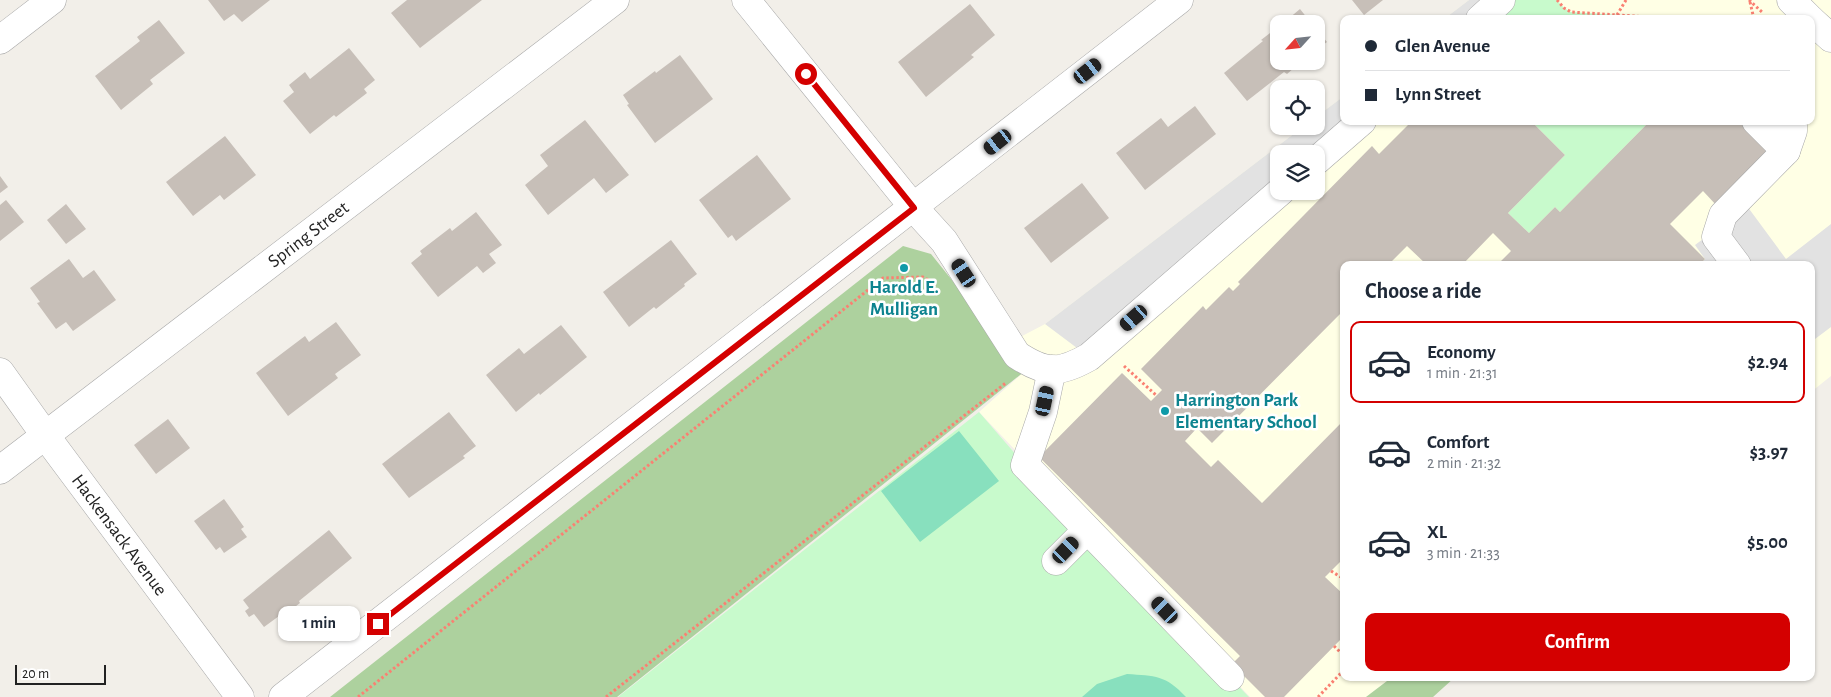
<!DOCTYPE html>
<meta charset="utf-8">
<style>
:root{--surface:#fff;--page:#f2f2f3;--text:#1f2937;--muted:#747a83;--line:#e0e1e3;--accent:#d40000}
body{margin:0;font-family:"Alegreya Sans",sans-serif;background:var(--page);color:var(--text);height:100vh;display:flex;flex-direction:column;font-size:19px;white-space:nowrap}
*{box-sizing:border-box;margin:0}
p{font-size:16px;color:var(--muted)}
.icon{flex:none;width:28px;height:28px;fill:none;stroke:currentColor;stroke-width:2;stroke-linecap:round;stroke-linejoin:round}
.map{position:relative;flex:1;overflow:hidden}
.drawer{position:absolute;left:1340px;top:261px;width:475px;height:420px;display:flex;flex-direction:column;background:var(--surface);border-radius:10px;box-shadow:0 1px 4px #0004}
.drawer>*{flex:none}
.top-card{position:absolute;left:1340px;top:15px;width:475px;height:110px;border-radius:10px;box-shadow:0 1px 4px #0004;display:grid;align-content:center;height:110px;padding:0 25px;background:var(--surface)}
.needle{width:32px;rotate:243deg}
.fabs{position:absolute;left:1270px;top:15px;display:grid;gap:10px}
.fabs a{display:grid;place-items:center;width:55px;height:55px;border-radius:10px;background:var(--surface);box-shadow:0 1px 4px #0004;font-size:25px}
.scale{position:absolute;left:15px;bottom:12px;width:91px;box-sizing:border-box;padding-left:5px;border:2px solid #222;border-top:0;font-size:14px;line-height:18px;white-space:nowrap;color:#222;-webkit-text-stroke:4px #fff;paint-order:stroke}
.end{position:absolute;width:22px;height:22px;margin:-11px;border:6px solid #d40000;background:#fff;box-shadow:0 0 0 2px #fff}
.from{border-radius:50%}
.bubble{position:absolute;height:35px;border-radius:10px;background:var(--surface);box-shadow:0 1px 4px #0004;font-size:16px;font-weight:600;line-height:35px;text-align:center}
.car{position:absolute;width:15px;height:30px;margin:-15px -8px;border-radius:6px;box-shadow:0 0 4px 1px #0007;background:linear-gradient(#222 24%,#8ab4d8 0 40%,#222 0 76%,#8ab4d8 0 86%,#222 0)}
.top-card b{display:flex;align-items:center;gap:18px;height:48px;font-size:19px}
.top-card b+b{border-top:1px solid var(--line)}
.top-card i{width:12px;height:12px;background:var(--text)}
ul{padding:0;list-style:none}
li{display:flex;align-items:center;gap:15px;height:82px;margin:0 10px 8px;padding:0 15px;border:2px solid transparent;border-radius:10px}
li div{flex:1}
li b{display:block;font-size:19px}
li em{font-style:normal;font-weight:600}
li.selected{border-color:var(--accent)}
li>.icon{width:45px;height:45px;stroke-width:1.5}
h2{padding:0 25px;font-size:22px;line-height:60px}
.cta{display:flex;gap:10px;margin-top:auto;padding:10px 25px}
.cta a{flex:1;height:58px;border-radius:10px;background:var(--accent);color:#fff;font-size:20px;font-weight:600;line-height:58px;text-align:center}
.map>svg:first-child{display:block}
.education{fill:#ffffe5;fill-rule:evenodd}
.forest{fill:#add19e}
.park{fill:#c8facc}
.pitch{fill:#88e0be}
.parking{fill:#e2e2e2}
.building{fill:#c7bfb8}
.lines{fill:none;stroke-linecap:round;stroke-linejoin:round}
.minor-casing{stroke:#a9a9a9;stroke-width:29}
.path{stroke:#fa8072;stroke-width:3;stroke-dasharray:2.5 2.5;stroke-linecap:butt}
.minor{stroke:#fff;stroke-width:28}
.route{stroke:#d40000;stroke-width:6}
.culture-dot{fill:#0f9aa8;stroke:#fff;stroke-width:2}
.labels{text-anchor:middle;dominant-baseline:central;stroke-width:5;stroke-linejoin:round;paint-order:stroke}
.street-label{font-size:19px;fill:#222;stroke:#fff}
.culture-label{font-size:19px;font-weight:bold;fill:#0d838f;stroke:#fff}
</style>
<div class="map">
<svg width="1831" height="697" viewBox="0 0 1831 697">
<rect width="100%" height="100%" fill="#f2efe9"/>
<path class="education" d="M1469 0H1831V376L1811 392V265H1344V678H1391L1366 697H1250L979 412 1025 371 1009 343 1045 324 1304 126H1316V117L1344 96V121H1811V19H1444ZM1279 154H1316V191H1279Z"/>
<path class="forest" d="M903 246 931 254 1025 371 617 697H330Z
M1391 678H1454L1433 697H1366Z"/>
<path class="park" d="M1501 0H1557L1564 8 1571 12 1680 19H1480Z
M1531 121H1642L1646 125 1560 212 1555 207 1529 233 1508 213 1565 155Z
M979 412 1025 465 1249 697H618Z"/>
<path class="pitch" d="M959 431 999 481 920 542 881 491Z
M1127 674C1155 676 1166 675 1186 697H1082L1097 684Z"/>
<path class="parking" d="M1469 0H1501L1480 19H1444Z
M1344 96V121L1316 154H1279V191L1089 357 1045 324 1304 126H1316V117Z
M1747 206 1786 259 1831 224V327L1811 342V265H1699L1705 259 1695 245Z"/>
<path class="building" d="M208 0H270L242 22 234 14 224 21Z
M407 0H482L420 48 391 13Z
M1352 0H1383L1364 15Z
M970 4 995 35 971 55 974 57 926 97 898 62Z
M1300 9 1312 24H1282Z
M159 20 185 53 150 80 153 84 121 110 95 76 140 41 137 37Z
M1279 26V61H1302L1287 74 1284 72 1247 101 1224 73 1263 41 1261 40Z
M1316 29 1327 42 1316 50Z
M349 48 375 80 364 89 367 93 336 117 334 115 310 134 283 101 294 92 289 85 305 72 310 79Z
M680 55 713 99 655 143 627 105 629 104 623 95 655 71 656 73Z
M1195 106 1216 134 1145 190 1116 153 1161 118 1168 127Z
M585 120 629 175 606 193 594 178 548 215 525 185 548 166 540 155Z
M1412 121H1531L1565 155 1508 213 1529 233 1555 207 1560 212 1646 125 1642 121H1748L1776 149 1718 207 1703 191 1670 224 1705 259 1699 265H1497L1511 251 1493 233 1462 265H1427L1407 246 1388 265H1344V310L1212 443 1197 428 1185 441 1211 467 1218 460 1262 503 1344 420V558L1325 577 1344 595V636L1284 697H1265L1232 664 1240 656 1039 457 1122 373 1151 401 1162 390 1141 369 1203 306 1206 310 1229 287 1233 291 1240 284 1238 282 1372 146 1379 154Z
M225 136 256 175 224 200 220 195 193 216 166 182Z
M757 155 791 199 736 241 732 235 728 238 699 200Z
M0 176 8 187 0 193Z
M1082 183 1109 218 1051 263 1024 228Z
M6 200 24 222 0 241V205Z
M66 204 86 229 66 244 47 220Z
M476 212 502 245 489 254 496 263 483 273 477 266 438 297 411 263 422 254 420 251 450 228 452 231Z
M671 240 697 274 684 284 685 286 656 309 654 307 629 327 603 292Z
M69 259 83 278 94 270 116 300 73 331 66 322 56 329 37 303 40 302 30 288Z
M336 322 361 355 335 374 338 378 288 416 256 373 305 336 309 342Z
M561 325 587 357 540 395 539 393 516 412 486 375 519 348 524 354Z
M449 412 476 446 463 456 465 458 409 498 382 464Z
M168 419 190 448 156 474 134 445Z
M224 499 244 527 241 529 247 537 224 553 220 547 216 550 194 521Z
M329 530 352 558 299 601 300 603 291 610 290 608 264 627 254 614 249 617 245 611 249 608 243 600Z"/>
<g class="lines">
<g class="minor-casing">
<g id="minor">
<path d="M746 0 914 208 944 241 1017 355C1046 374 1059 374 1089 357L1281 191"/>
<path d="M1791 0 1810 19"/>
<path d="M1480 19 1501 0"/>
<path d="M1811 20 1831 38"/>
<path d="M0 40 52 0"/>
<path d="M1756 121 1786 151"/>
<path d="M1316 161 1362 121"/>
<path d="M1737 265 1716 237 1723 215 1786 151 1793 131V121"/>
<path d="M1052 369 1043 412 1025 465 1230 677"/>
<path id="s1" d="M0 372 45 435 240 697"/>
<path id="s2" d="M0 470 615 0"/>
<path d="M1056 561 1087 530"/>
<path d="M283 697 1179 0"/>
</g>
</g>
<path class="path" d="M1557 0 1564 8 1571 12 1680 19
M1749 0 1763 13
M1750 2 1754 19
M1617 15 1626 0
M1124 366 1157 396
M1331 571 1344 579
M1334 646 1344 656
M358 697 883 278 923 277 935 284
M606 697 1007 382
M1318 697 1344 670"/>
<use href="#minor" class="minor"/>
</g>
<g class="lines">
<path class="route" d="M378 624 914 208 806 74"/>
</g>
<g class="culture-dot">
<circle cx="904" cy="268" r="5"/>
<circle cx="1165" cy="411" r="5"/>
</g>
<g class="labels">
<g class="street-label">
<text stroke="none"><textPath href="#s2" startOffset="388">Spring Street</textPath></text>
<text stroke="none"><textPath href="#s1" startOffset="202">Hackensack Avenue</textPath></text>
</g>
<g class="culture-label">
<text x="904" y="287">Harold E.<tspan x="904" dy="22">Mulligan</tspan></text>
<text x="1175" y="400" text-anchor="start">Harrington Park<tspan x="1175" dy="22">Elementary School</tspan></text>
</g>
</g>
</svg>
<div class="fabs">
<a><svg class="needle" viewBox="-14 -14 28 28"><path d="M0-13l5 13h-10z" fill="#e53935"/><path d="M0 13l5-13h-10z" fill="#747a83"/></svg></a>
<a><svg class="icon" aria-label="locate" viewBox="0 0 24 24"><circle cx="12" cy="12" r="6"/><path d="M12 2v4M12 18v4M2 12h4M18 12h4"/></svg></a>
<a><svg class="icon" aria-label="layers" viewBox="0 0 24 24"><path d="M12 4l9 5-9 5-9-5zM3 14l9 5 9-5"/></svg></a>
</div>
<div class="scale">20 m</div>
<i class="end from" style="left:806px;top:74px"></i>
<i class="end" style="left:378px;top:624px"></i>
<div class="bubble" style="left:278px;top:606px;width:82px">1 min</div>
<i class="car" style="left:1088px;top:71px;rotate:52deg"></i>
<i class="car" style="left:998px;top:142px;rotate:232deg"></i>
<i class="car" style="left:964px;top:273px;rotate:327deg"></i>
<i class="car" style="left:1134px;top:318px;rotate:229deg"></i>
<i class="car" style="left:1045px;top:401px;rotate:12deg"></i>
<i class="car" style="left:1066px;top:550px;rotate:44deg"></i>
<i class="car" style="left:1165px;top:610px;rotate:316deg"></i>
<div class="top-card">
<b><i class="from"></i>Glen Avenue</b>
<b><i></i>Lynn Street</b>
</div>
<section class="drawer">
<h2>Choose a ride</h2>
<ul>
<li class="selected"><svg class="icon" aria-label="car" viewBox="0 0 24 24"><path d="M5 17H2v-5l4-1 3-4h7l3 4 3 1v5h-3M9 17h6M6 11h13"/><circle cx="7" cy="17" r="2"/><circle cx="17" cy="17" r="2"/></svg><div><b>Economy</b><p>1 min · 21:31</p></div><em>$2.94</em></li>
<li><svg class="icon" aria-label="car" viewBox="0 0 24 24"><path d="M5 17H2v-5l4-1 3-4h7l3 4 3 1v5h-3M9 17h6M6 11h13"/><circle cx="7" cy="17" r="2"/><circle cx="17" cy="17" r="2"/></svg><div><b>Comfort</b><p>2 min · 21:32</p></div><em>$3.97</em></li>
<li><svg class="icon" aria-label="car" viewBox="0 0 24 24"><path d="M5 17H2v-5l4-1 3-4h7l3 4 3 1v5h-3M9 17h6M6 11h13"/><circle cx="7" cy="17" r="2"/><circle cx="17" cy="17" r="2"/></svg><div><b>XL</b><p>3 min · 21:33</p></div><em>$5.00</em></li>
</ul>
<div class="cta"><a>Confirm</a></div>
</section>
</div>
